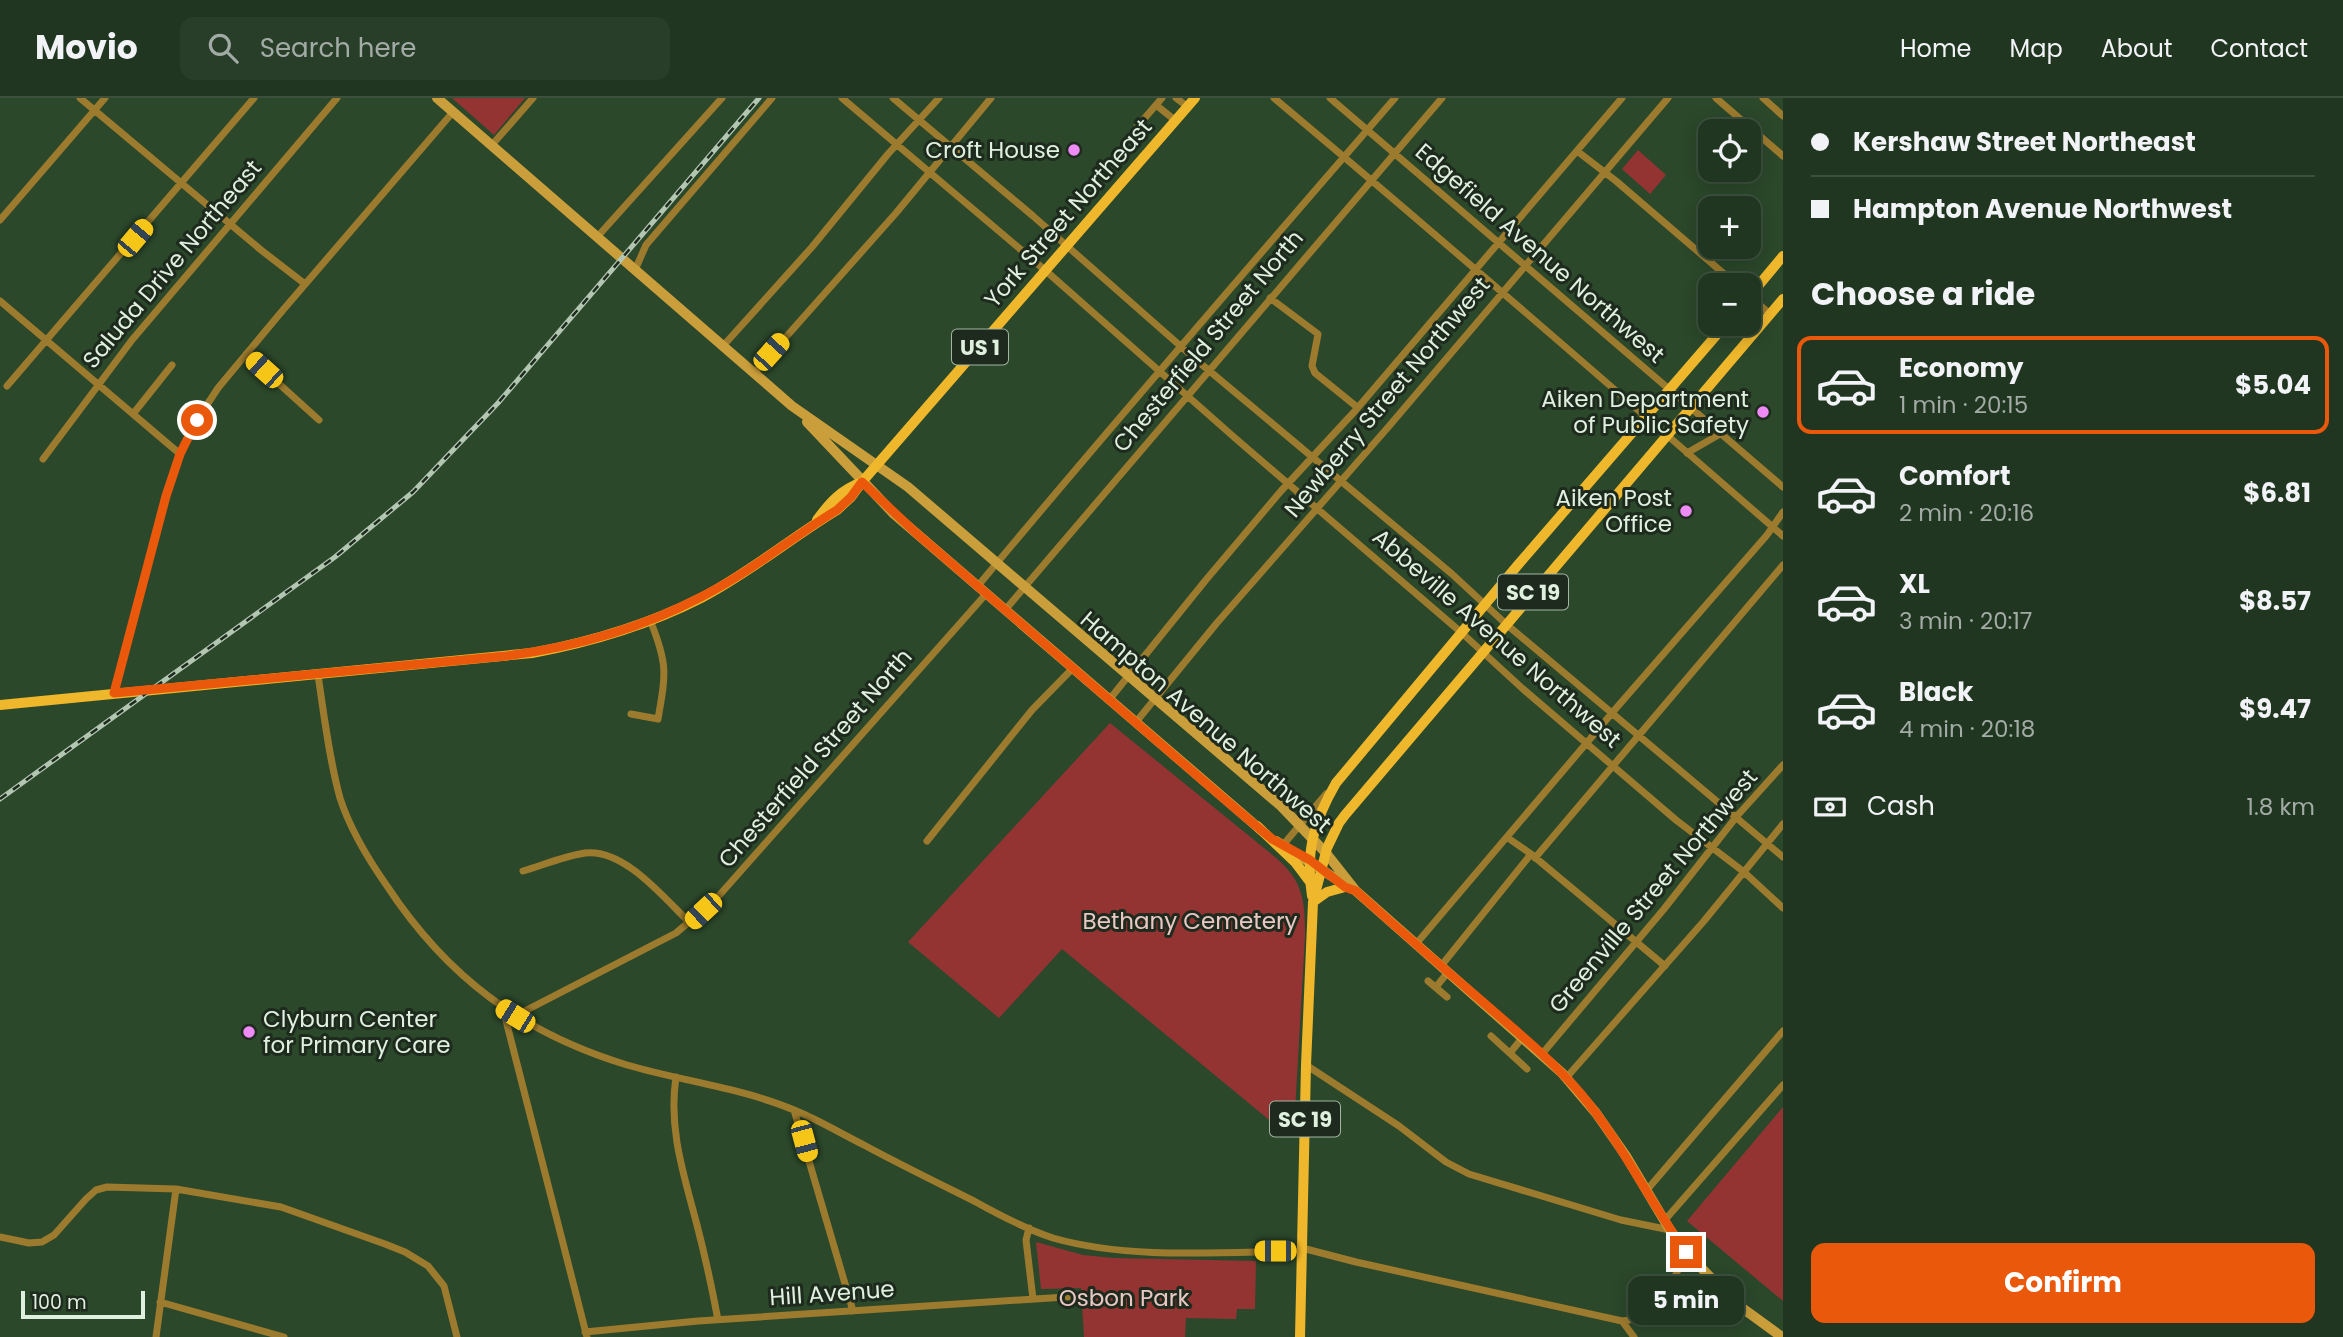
<!DOCTYPE html>
<meta charset="utf-8">
<style>
:root{--surface:#203620;--page:#283e29;--text:#f1f3f6;--muted:#a2aba5;--line:#3d503e;--accent:#ea580c}
body{margin:0;font-family:Poppins,sans-serif;background:var(--page);color:var(--text);height:100vh;display:flex;flex-direction:column;font-size:26px;white-space:nowrap}
*{box-sizing:border-box;margin:0}
p{font-size:23px;color:var(--muted)}
.icon{flex:none;width:38px;height:38px;fill:none;stroke:currentColor;stroke-width:2;stroke-linecap:round;stroke-linejoin:round}
.map{position:relative;flex:1;overflow:hidden}
.sheet{display:flex;flex-direction:column;background:var(--surface);width:560px}
.sheet>*{flex:none}
.banner{display:grid;align-content:center;height:154px;padding:0 28px;background:var(--surface)}
.fabs{position:absolute;left:1698px;top:21px;display:grid;gap:14px}
.fabs a{display:grid;place-items:center;width:63px;height:63px;border-radius:14px;background:var(--surface);box-shadow:0 4px 18px #0003,0 0 0 2px var(--line);font-size:35px}
.scale{position:absolute;left:21px;bottom:18px;width:124px;box-sizing:border-box;padding-left:7px;border:4px solid #dff0de;border-top:0;font-size:19px;line-height:24px;white-space:nowrap;color:#dff0de;-webkit-text-stroke:5px #1d2a1d;paint-order:stroke}
.end{position:absolute;width:32px;height:32px;margin:-16px;border:9px solid #ea580c;background:#fff;box-shadow:0 0 0 4px #fff}
.from{border-radius:50%}
.bubble{position:absolute;height:49px;border-radius:14px;background:var(--surface);box-shadow:0 4px 18px #0003,0 0 0 2px var(--line);font-size:23px;font-weight:700;line-height:49px;text-align:center}
.car{position:absolute;width:21px;height:42px;margin:-21px -10px;border-radius:9px;box-shadow:0 0 5px 2px #0007;background:linear-gradient(#f5c518 24%,#345 0 40%,#f5c518 0 76%,#345 0 86%,#f5c518 0)}
.banner b{display:flex;align-items:center;gap:24px;height:66px;font-size:26px}
.banner b+b{border-top:2px solid var(--line)}
.banner i{width:18px;height:18px;background:var(--text)}
ul{padding:0;list-style:none}
li{display:flex;align-items:center;gap:21px;height:98px;margin:0 14px 10px;padding:0 14px;border:4px solid transparent;border-radius:14px}
li div{flex:1}
li b{display:block;font-size:26px}
li em{font-style:normal;font-weight:700}
li.current{border-color:var(--accent)}
li>.icon{width:63px;height:63px;stroke-width:1.5}
h2{padding:0 28px;font-size:32px;line-height:84px}
.pay{display:flex;align-items:center;gap:18px;height:77px;padding:0 28px;font-size:26px}
.pay p{margin-inline-start:auto}
.button{display:flex;gap:14px;margin-top:auto;padding:14px 28px}
.button a{flex:1;height:80px;border-radius:14px;background:var(--accent);color:#fff;font-size:28px;font-weight:700;line-height:80px;text-align:center}
header{display:flex;align-items:center;gap:42px;box-sizing:border-box;height:98px;padding:0 35px;background:var(--surface);border-bottom:2px solid var(--line)}
header strong{font-size:33px}
nav{display:flex;gap:38px;margin-inline-start:auto;font-size:24px}
.search{width:490px;height:63px;background:var(--page);display:flex;align-items:center;gap:18px;box-sizing:border-box;padding:0 24px;border-radius:14px;color:var(--muted);font-size:26px}
main{display:flex;flex:1;min-height:0}
.map>svg:first-child{display:block}
.green{fill:#943432}
.lines{fill:none;stroke-linecap:round;stroke-linejoin:round}
.street{stroke:#9d7b2e;stroke-width:7}
.secondary{stroke:#c99e3b;stroke-width:10}
.primary{stroke:#efb72b;stroke-width:10}
.rail-casing{stroke:#b2c6b2;stroke-width:5}
.rail{stroke:#1d2a1d;stroke-width:2.5;stroke-dasharray:8;stroke-linecap:butt}
.route{stroke:#ea580c;stroke-width:9}
.poi-dot{fill:#ef8bf7;stroke:#1d2a1d;stroke-width:2.5}
.labels{text-anchor:middle;dominant-baseline:central;stroke-width:6;stroke-linejoin:round;paint-order:stroke}
.shield{fill:#1d2a1d;stroke:#a5b5a4;stroke-width:2}
.shield-label{font-size:21px;font-weight:bold;fill:#dff0de}
.poi-label{font-size:23px;fill:#dff0de;stroke:#1d2a1d;text-anchor:end}
.street-label{font-size:23px;fill:#dff0de;stroke:#1d2a1d}
.park-label{font-size:23px;fill:#e9c7c3;stroke:#1d2a1d}
</style>
<header>
<strong>Movio</strong>
<div class="search"><svg class="icon" aria-label="search" viewBox="0 0 24 24"><circle cx="10" cy="10" r="6"/><path d="M15 15l6 6"/></svg>Search here</div>
<nav><a>Home</a><a>Map</a><a>About</a><a>Contact</a></nav>
</header>
<main>
<div class="map">
<svg width="1783" height="1239" viewBox="0 0 1783 1239">
<rect width="100%" height="100%" fill="#2b482b"/>
<path class="green" d="M452 0H525L494 37Z
M1638 52 1666 77 1650 96 1622 71Z
M1110 625 1275 759C1303 783 1305 801 1305 838L1294 1031 1279 1030 1062 851 999 920 908 844Z
M1783 1009V1203L1687 1123Z
M1036 1144 1083 1157 1114 1160 1256 1163 1255 1211H1237L1236 1221 1186 1220 1185 1239H1084L1081 1190 1041 1191Z"/>
<g class="lines">
<path class="street" d="M80 0 261 152 305 186
M842 0 1046 173 1235 340 1463 536 1523 591 1676 722 1744 774 1783 810
M893 0 1033 118 1194 260 1452 476 1506 526 1783 759
M1176 0 1188 9
M1274 0C1446 144 1614 291 1783 438
M1330 0 1783 389
M1716 0 1783 58
M1763 0 1783 18
M1156 7 1176 23
M1137 29 1162 0
M491 48 533 0
M1577 53 1616 83 1737 187
M0 122 105 0
M598 138 722 0
M635 172 646 147 772 0
M1748 197 1770 216
M1270 200 1318 236 1312 268 1315 275 1357 309
M0 203 180 356
M723 248 812 149 888 56 939 0
M246 256 319 322
M754 275 896 115 991 0
M7 288 254 0
M133 316 172 267
M1687 355 1720 336
M43 361 132 242 337 0
M977 489C1114 324 1255 162 1395 0
M1005 512 1442 0
M318 577C324 617 329 660 340 700 350 731 368 761 387 788 447 879 522 935 627 967 685 984 745 990 801 1015 822 1024 842 1036 862 1046 899 1066 936 1084 974 1103 999 1117 1026 1131 1053 1140 1130 1162 1222 1154 1302 1153
M114 595 166 398 180 356 197 322 218 290 283 212 453 14
M1109 602 1205 483 1281 393 1355 313 1622 0
M631 616 658 621C666 575 668 566 650 522
M1136 624 1216 526 1390 327 1668 0
M1508 740 1531 756 1665 868
M927 743 1032 612 1073 570
M1283 747 1326 696
M1535 760 1783 467
M523 773C543 767 565 758 585 755 624 750 664 800 690 825
M1416 846 1618 608 1767 437 1783 414
M1441 868 1531 756
M1428 883 1447 899
M1436 889 1448 874
M503 911 587 1239
M515 918 676 835 716 801 986 496
M1491 938 1527 971
M1510 955 1523 939
M1542 956 1664 811 1737 718 1783 667
M1306 967 1399 1028 1446 1064 1469 1076 1621 1122 1670 1132
M676 979C668 1031 684 1077 697 1127 705 1158 712 1190 718 1222
M1566 980 1704 823 1783 726
M794 1012 853 1213
M1646 1093 1783 933
M1664 1123 1783 987
M1029 1130 1026 1142 1033 1201
M0 1139 29 1145 42 1144 54 1137 86 1101 96 1092 107 1089 176 1091 281 1109 385 1146 405 1154 428 1168 444 1188 457 1239
M1302 1150 1356 1164 1622 1223C1658 1221 1674 1183 1686 1154
M160 1204 284 1239
M1622 1223 1634 1239
M585 1234 698 1223 1081 1198
M156 1239 176 1091"/>
<path class="secondary" d="M437 0 792 308 908 389 1281 708 1326 755 1356 793 1562 975 1596 1015 1626 1058 1670 1132 1686 1154 1734 1204 1782 1239
M807 324 894 416 1261 732
M1276 743 1352 791"/>
<path class="primary" d="M1748 200 1783 158
M817 422C830 404 841 392 862 384
M0 607 532 555C591 544 648 527 701 500 749 475 791 440 837 412L851 399 862 384 1195 0
M1257 728 1295 764 1310 784
M1312 798C1305 754 1314 723 1336 685L1517 468 1726 226
M1313 804 1327 794 1345 789
M1300 1239 1306 967 1313 804 1327 750 1339 725 1345 717 1783 201"/>
<g class="rail-casing">
<path id="rail" d="M0 701 335 459 413 394 498 305 759 0"/>
</g>
<use href="#rail" class="rail"/>
</g>
<g class="lines">
<path class="route" d="M197 322 180 356 166 398 114 595 506 558C574 549 640 531 701 499 749 475 791 440 837 412L851 399 862 384 915 434 1236 711 1272 741 1310 762 1345 789 1356 793C1398 831 1441 868 1484 905 1517 934 1552 962 1581 996 1622 1045 1649 1103 1686 1154"/>
</g>
<g class="poi-dot">
<circle cx="1074" cy="52" r="7"/>
<circle cx="1763" cy="314" r="7"/>
<circle cx="1686" cy="413" r="7"/>
<circle cx="249" cy="934" r="7"/>
</g>
<g class="labels">
<g class="shield">
<rect x="952" y="231.5" width="56" height="35" rx="5"/>
<rect x="1498" y="476.5" width="70" height="35" rx="5"/>
<rect x="1270" y="1003.5" width="70" height="35" rx="5"/>
</g>
<g class="shield-label">
<text x="980" y="249">US 1</text>
<text x="1533" y="494">SC 19</text>
<text x="1305" y="1021">SC 19</text>
</g>
<g class="poi-label">
<text x="1060" y="52">Croft House</text>
<text x="1749" y="301">Aiken Department<tspan x="1749" dy="26">of Public Safety</tspan></text>
<text x="1672" y="400">Aiken Post<tspan x="1672" dy="26">Office</tspan></text>
<text x="263" y="921" text-anchor="start">Clyburn Center<tspan x="263" dy="26">for Primary Care</tspan></text>
</g>
<g class="street-label">
<text transform="translate(1068 115) rotate(-49)">York Street Northeast</text>
<text transform="translate(1540 155) rotate(41)">Edgefield Avenue Northwest</text>
<text transform="translate(172 166) rotate(-50)">Saluda Drive Northeast</text>
<text transform="translate(1208 243) rotate(-50)">Chesterfield Street North</text>
<text transform="translate(1387 299) rotate(-50)">Newberry Street Northwest</text>
<text transform="translate(1497 540) rotate(41)">Abbeville Avenue Northwest</text>
<text transform="translate(1206 624) rotate(41)">Hampton Avenue Northwest</text>
<text transform="translate(815 660) rotate(-49)">Chesterfield Street North</text>
<text transform="translate(1653 793) rotate(-50)">Greenville Street Northwest</text>
<text transform="translate(832 1195) rotate(-4)">Hill Avenue</text>
</g>
<g class="park-label">
<text x="1190" y="823">Bethany Cemetery</text>
<text x="1124" y="1200">Osbon Park</text>
</g>
</g>
</svg>
<div class="fabs">
<a><svg class="icon" aria-label="locate" viewBox="0 0 24 24"><circle cx="12" cy="12" r="6"/><path d="M12 2v4M12 18v4M2 12h4M18 12h4"/></svg></a>
<a>+</a>
<a>−</a>
</div>
<div class="scale">100 m</div>
<i class="end from" style="left:197px;top:322px"></i>
<i class="end" style="left:1686px;top:1154px"></i>
<div class="bubble" style="left:1628px;top:1178px;width:116px">5 min</div>
<i class="car" style="left:135px;top:140px;rotate:40deg"></i>
<i class="car" style="left:771px;top:254px;rotate:42deg"></i>
<i class="car" style="left:264px;top:272px;rotate:312deg"></i>
<i class="car" style="left:703px;top:813px;rotate:227deg"></i>
<i class="car" style="left:515px;top:918px;rotate:302deg"></i>
<i class="car" style="left:804px;top:1043px;rotate:165deg"></i>
<i class="car" style="left:1275px;top:1153px;rotate:270deg"></i>
</div>
<section class="sheet">
<div class="banner">
<b><i class="from"></i>Kershaw Street Northeast</b>
<b><i></i>Hampton Avenue Northwest</b>
</div>
<h2>Choose a ride</h2>
<ul>
<li class="current"><svg class="icon" aria-label="car" viewBox="0 0 24 24"><path d="M5 17H2v-5l4-1 3-4h7l3 4 3 1v5h-3M9 17h6M6 11h13"/><circle cx="7" cy="17" r="2"/><circle cx="17" cy="17" r="2"/></svg><div><b>Economy</b><p>1 min · 20:15</p></div><em>$5.04</em></li>
<li><svg class="icon" aria-label="car" viewBox="0 0 24 24"><path d="M5 17H2v-5l4-1 3-4h7l3 4 3 1v5h-3M9 17h6M6 11h13"/><circle cx="7" cy="17" r="2"/><circle cx="17" cy="17" r="2"/></svg><div><b>Comfort</b><p>2 min · 20:16</p></div><em>$6.81</em></li>
<li><svg class="icon" aria-label="car" viewBox="0 0 24 24"><path d="M5 17H2v-5l4-1 3-4h7l3 4 3 1v5h-3M9 17h6M6 11h13"/><circle cx="7" cy="17" r="2"/><circle cx="17" cy="17" r="2"/></svg><div><b>XL</b><p>3 min · 20:17</p></div><em>$8.57</em></li>
<li><svg class="icon" aria-label="car" viewBox="0 0 24 24"><path d="M5 17H2v-5l4-1 3-4h7l3 4 3 1v5h-3M9 17h6M6 11h13"/><circle cx="7" cy="17" r="2"/><circle cx="17" cy="17" r="2"/></svg><div><b>Black</b><p>4 min · 20:18</p></div><em>$9.47</em></li>
</ul>
<div class="pay"><svg class="icon" aria-label="cash" viewBox="0 0 24 24"><path d="M3 7h18v10H3z"/><circle cx="12" cy="12" r="2"/></svg>Cash<p>1.8 km</p></div>
<div class="button"><a>Confirm</a></div>
</section>
</main>
